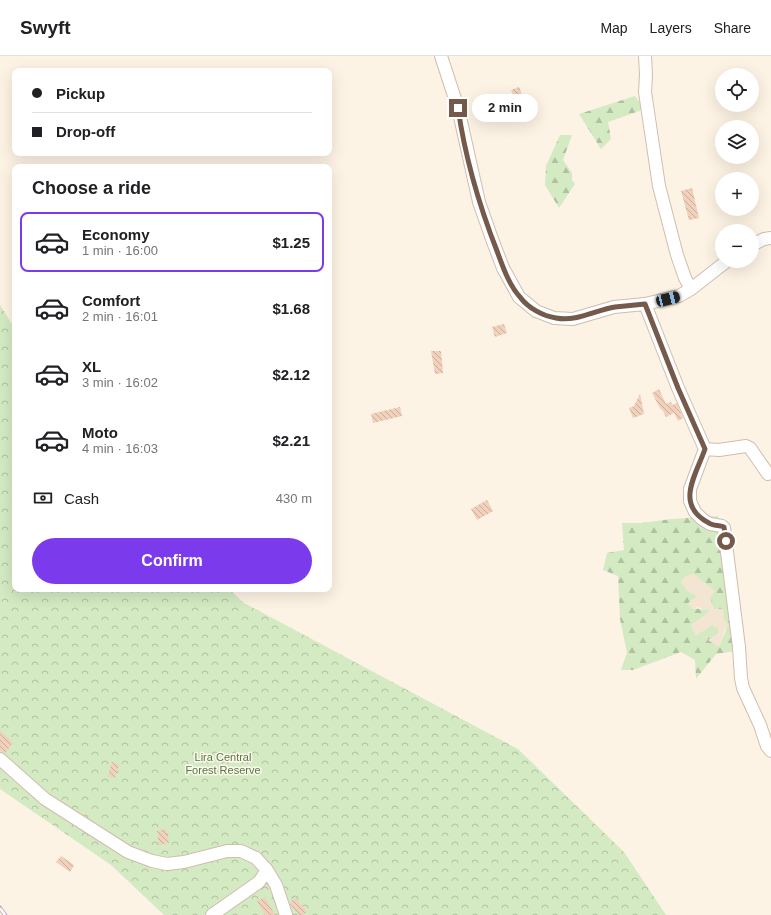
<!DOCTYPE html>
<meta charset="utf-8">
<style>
:root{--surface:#fff;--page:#f2f2f2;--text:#202124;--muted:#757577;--line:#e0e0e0;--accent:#7c3aed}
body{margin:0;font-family:Arial,sans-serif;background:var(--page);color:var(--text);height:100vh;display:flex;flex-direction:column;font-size:15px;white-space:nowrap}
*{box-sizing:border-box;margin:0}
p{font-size:13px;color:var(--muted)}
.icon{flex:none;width:22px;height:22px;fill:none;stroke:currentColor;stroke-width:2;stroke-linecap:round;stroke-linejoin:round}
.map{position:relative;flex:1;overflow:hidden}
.side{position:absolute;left:12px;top:108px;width:320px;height:428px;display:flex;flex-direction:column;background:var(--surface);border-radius:8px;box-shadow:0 4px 16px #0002}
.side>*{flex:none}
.top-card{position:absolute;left:12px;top:12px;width:320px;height:88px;border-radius:8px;box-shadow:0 4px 16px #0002;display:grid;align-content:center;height:88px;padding:0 20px;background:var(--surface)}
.controls{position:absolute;left:715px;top:12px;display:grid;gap:8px}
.controls a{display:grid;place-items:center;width:44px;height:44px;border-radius:50%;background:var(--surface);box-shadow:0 4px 16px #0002;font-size:20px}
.end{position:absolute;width:18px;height:18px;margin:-9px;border:5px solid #75594a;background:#fff;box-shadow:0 0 0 2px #fff}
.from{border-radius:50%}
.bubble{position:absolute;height:28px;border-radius:14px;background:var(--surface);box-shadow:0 4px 16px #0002;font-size:13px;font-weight:800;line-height:28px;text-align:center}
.car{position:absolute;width:12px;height:24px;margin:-12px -6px;border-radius:5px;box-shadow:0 0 3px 1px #0007;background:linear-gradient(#222 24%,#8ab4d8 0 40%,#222 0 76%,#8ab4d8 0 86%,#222 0)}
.top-card b{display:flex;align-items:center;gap:14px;height:38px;font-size:15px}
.top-card b+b{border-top:1px solid var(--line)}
.top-card i{width:10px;height:10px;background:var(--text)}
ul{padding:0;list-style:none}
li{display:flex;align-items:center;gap:12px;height:60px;margin:0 8px 6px;padding:0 12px;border:2px solid transparent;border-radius:8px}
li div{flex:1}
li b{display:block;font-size:15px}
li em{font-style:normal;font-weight:800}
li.active{border-color:var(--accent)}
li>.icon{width:36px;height:36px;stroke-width:1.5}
h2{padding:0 20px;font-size:18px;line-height:48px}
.pay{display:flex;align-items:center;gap:10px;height:44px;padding:0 20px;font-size:15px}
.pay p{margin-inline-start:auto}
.cta{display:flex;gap:8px;margin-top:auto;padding:8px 20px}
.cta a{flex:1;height:46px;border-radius:24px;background:var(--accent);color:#fff;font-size:16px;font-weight:800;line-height:46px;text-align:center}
header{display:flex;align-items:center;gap:24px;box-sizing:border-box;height:56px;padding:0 20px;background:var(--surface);border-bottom:1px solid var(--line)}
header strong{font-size:19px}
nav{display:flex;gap:22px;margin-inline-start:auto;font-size:14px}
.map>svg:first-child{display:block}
.residential{fill:#f4e5d3}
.forest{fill:url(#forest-firs);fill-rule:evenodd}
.park{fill:url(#park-crowns)}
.building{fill:url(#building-back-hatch)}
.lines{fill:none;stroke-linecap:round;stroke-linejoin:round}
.minor-casing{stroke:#d0bdae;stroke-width:14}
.minor{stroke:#fff;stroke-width:12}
.rail-casing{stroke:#b6a3c6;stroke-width:4.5}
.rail{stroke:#fff7eb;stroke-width:3;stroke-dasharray:9;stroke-linecap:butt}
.route{stroke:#75594a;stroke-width:5}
.labels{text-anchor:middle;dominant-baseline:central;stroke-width:3;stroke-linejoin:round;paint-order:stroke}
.park-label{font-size:11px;fill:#537a42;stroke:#fff7eb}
</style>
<header>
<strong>Swyft</strong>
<nav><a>Map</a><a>Layers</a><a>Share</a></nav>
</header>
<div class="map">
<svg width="771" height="859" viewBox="0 0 771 859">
<defs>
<pattern id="forest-firs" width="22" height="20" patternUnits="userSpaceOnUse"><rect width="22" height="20" fill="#d3eac3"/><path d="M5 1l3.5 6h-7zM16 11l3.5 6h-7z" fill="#b0c1a0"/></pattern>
<pattern id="park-crowns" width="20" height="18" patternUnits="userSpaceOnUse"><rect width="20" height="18" fill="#d3eac3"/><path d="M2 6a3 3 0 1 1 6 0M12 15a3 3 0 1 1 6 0" fill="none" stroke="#b0c1a0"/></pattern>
<pattern id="building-back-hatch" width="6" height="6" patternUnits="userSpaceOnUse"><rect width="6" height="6" fill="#f1d1bc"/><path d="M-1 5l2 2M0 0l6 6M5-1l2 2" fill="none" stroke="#c8ad9b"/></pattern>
</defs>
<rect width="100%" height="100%" fill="#fcf3e4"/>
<path class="residential" d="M693 518 715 535 721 553 724 555 723 561 724 564 728 568V570L725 573 719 591 708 584 696 580 691 569 708 556V553L705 554 698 551 693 553 688 547 697 540 687 535 681 526 686 520Z"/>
<path class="forest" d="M635 40 641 48 642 54 608 66 611 83 601 93 579 58Z
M560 79H572L563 104 572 117V124L575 128 559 152 545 129 546 110Z
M718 460 735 595 716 598 696 623 695 604 681 596 633 614H621L627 597 620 563 618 520 603 514 607 497 624 494 622 467H642L671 463ZM693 518 715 535 710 542 714 553H721L724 555 723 561 724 564 728 568C726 575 722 583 719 591L708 584 717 578 718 573 712 569 696 580 691 569 709 556 708 553C703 555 698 551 693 553L688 547 697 540 687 535 681 526 686 520Z"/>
<path class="park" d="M0 249 15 273V533H229L244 547 518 693 624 796 666 859H164L111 809 0 733Z"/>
<path class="building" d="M519 31 523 41 515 44 511 34Z
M692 132 699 162 689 164 681 135Z
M504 268 507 277 495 281 492 271Z
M431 295H441L443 317 435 318Z
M659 333 666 348 671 346 672 349 677 347 683 362 678 365 674 357 666 361 662 353 661 354 652 337Z
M640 338 644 358 633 362 629 352 634 350Z
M400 351 402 360 373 367 371 358Z
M487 444 493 455 477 464 471 453Z
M0 674 13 687 5 697 0 694Z
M112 706 119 709 115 722 108 720Z
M166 773 169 787 159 789 157 775Z
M61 800 74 809 70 816 56 806Z
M265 841 275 859H265L257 845Z
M296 842 307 856 303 859H299L290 848V846Z"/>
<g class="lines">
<g class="minor-casing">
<path id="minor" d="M441 0 458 52 479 146 492 183 503 212 519 241 536 255 554 262 573 263 614 251 645 248 679 240 691 233 727 205
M645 0 646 19 645 36 659 130 677 199 685 222 691 233
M752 189 764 183 771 182
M645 248 678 332 705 393 690 433V445L695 456 702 463 710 468 722 470 724 472 739 591 741 622 743 632 760 669 767 690 771 695
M705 393 719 394 746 390 750 392 768 418
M0 703 45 743 128 796 152 805 167 808 184 806 227 795H241L256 802 267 814 276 829 286 859
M212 859 259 826 267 814"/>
</g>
<use href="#minor" class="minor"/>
<g class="rail-casing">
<path id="rail" d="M0 852 5 859"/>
</g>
<use href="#rail" class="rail"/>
</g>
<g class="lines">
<path class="route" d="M458 52C465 101 479 149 497 195 503 211 509 229 520 241 528 252 543 260 556 262 577 266 595 254 615 251 625 250 635 249 645 248L678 332 705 393C696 419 674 449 709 467 713 470 719 469 724 471L726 485"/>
</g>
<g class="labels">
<g class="park-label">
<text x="223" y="701">Lira Central<tspan x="223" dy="13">Forest Reserve</tspan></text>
</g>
</g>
</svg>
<div class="controls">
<a><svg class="icon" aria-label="locate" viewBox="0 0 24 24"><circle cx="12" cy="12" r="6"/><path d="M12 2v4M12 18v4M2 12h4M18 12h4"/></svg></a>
<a><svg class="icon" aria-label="layers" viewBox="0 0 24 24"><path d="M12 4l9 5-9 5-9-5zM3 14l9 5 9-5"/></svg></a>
<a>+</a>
<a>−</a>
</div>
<i class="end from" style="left:726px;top:485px"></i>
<i class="end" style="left:458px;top:52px"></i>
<div class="bubble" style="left:472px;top:38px;width:66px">2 min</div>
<i class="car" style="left:668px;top:243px;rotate:76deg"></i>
<div class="top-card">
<b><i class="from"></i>Pickup</b>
<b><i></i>Drop-off</b>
</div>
<section class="side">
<h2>Choose a ride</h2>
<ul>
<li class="active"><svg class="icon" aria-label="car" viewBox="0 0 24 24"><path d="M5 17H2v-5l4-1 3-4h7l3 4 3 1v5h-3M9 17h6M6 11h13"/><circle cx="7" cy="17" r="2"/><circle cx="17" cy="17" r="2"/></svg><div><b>Economy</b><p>1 min · 16:00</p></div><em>$1.25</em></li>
<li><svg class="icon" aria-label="car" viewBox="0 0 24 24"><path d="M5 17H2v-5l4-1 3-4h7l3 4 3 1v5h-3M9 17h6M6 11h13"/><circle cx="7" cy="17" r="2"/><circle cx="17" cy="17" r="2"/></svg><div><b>Comfort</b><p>2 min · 16:01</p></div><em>$1.68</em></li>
<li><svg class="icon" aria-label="car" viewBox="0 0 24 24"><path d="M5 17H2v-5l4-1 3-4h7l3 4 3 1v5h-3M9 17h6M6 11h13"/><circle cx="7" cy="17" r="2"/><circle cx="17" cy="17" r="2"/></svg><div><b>XL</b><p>3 min · 16:02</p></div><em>$2.12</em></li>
<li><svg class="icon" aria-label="car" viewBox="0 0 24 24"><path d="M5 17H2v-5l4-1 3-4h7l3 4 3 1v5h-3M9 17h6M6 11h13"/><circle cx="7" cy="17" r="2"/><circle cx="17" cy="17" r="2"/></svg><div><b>Moto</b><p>4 min · 16:03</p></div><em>$2.21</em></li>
</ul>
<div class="pay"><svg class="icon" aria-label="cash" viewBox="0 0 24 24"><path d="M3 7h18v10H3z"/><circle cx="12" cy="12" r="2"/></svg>Cash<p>430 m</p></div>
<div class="cta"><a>Confirm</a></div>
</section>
</div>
